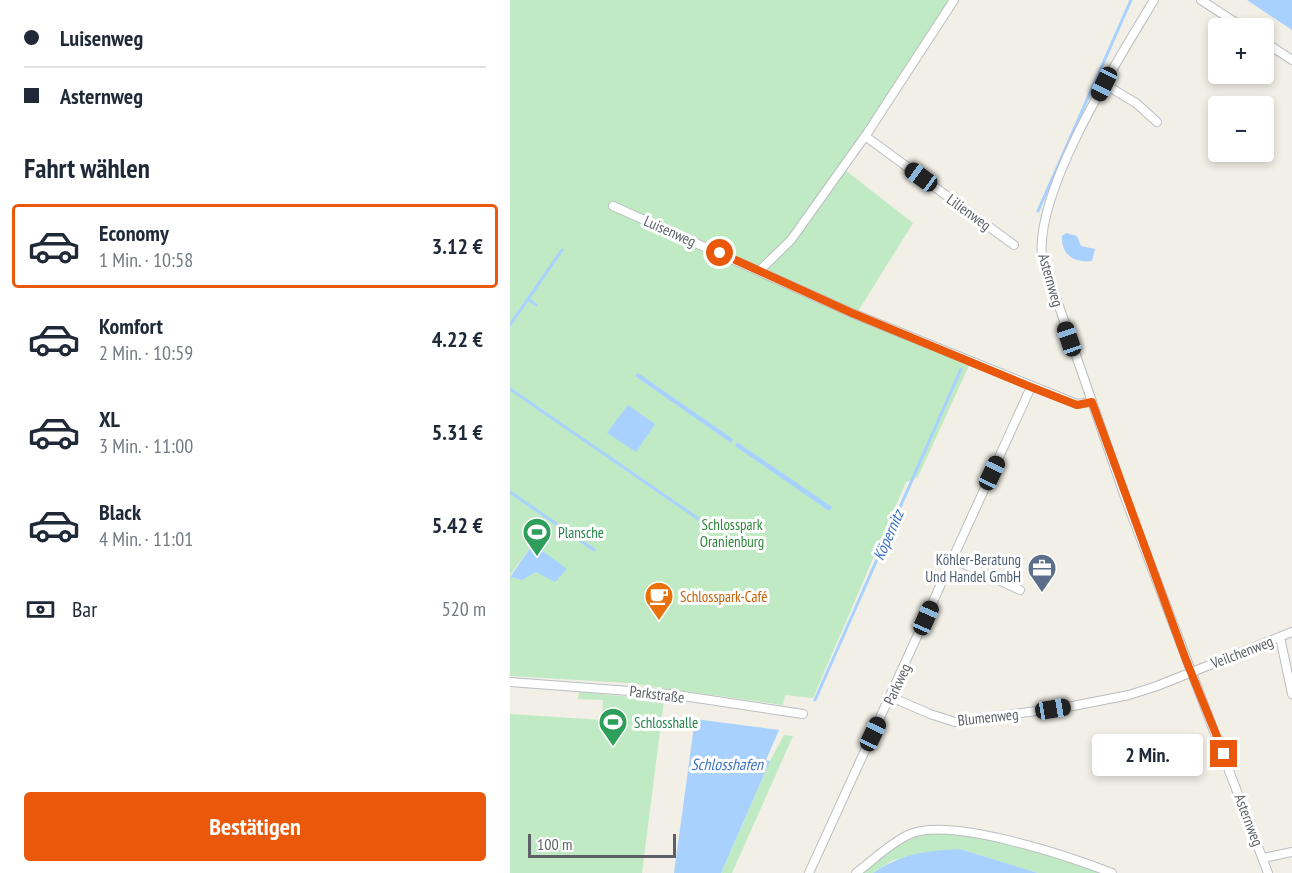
<!DOCTYPE html>
<html lang="de">
<meta charset="utf-8">
<style>
:root{--surface:#fff;--page:#f2f2f3;--text:#1f2937;--muted:#747a83;--line:#e0e1e3;--accent:#ea580c}
body{margin:0;font-family:"PT Sans Narrow",sans-serif;background:var(--page);color:var(--text);height:100vh;display:flex;flex-direction:column;font-size:22px;white-space:nowrap}
*{box-sizing:border-box;margin:0}
p{font-size:20px;color:var(--muted)}
.icon{flex:none;width:33px;height:33px;fill:none;stroke:currentColor;stroke-width:2;stroke-linecap:round;stroke-linejoin:round}
.map{position:relative;flex:1;overflow:hidden}
.details{display:flex;flex-direction:column;background:var(--surface);width:510px}
.details>*{flex:none}
.banner{display:grid;align-content:center;height:132px;padding:0 24px;background:var(--surface)}
.buttons{position:absolute;left:698px;top:18px;display:grid;gap:12px}
.buttons a{display:grid;place-items:center;width:66px;height:66px;border-radius:6px;background:var(--surface);box-shadow:0 3px 9px #0003;font-size:30px}
.scale{position:absolute;left:18px;bottom:15px;width:148px;box-sizing:border-box;padding-left:6px;border:3px solid #5d6167;border-top:0;font-size:16px;line-height:21px;white-space:nowrap;color:#5d6167;-webkit-text-stroke:4px #fff;paint-order:stroke}
.end{position:absolute;width:27px;height:27px;margin:-14px;border:8px solid #ea580c;background:#fff;box-shadow:0 0 0 3px #fff}
.from{border-radius:50%}
.bubble{position:absolute;height:42px;border-radius:6px;background:var(--surface);box-shadow:0 3px 9px #0003;font-size:20px;font-weight:800;line-height:42px;text-align:center}
.car{position:absolute;width:18px;height:36px;margin:-18px -9px;border-radius:8px;box-shadow:0 0 4px 2px #0007;background:linear-gradient(#222 24%,#8ab4d8 0 40%,#222 0 76%,#8ab4d8 0 86%,#222 0)}
.banner b{display:flex;align-items:center;gap:21px;height:57px;font-size:22px}
.banner b+b{border-top:2px solid var(--line)}
.banner i{width:15px;height:15px;background:var(--text)}
ul{padding:0;list-style:none}
li{display:flex;align-items:center;gap:18px;height:84px;margin:0 12px 9px;padding:0 12px;border:3px solid transparent;border-radius:6px}
li div{flex:1}
li b{display:block;font-size:22px}
li em{font-style:normal;font-weight:800}
li.on{border-color:var(--accent)}
li>.icon{width:54px;height:54px;stroke-width:1.5}
h2{padding:0 24px;font-size:27px;line-height:72px}
.pay{display:flex;align-items:center;gap:15px;height:66px;padding:0 24px;font-size:22px}
.pay p{margin-inline-start:auto}
.button{display:flex;gap:12px;margin-top:auto;padding:12px 24px}
.button a{flex:1;height:69px;border-radius:6px;background:var(--accent);color:#fff;font-size:24px;font-weight:800;line-height:69px;text-align:center}
main{display:flex;flex:1;min-height:0}
.map>svg:first-child{display:block}
.green{fill:#c0eac4}
.water{fill:#a8d1ff}
.lines{fill:none;stroke-linecap:round;stroke-linejoin:round}
.stream{stroke:#a8d1ff;stroke-width:3}
.street-casing{stroke:#babdc2;stroke-width:10}
.street{stroke:#fff;stroke-width:8}
.route{stroke:#ea580c;stroke-width:8}
.labels{text-anchor:middle;dominant-baseline:central;stroke-width:6;stroke-linejoin:round;paint-order:stroke}
.street-label{font-size:15px;fill:#5d6167;stroke:#fff}
.park-label{font-size:15px;fill:#2e863a;stroke:#fff}
.leisure-label{font-size:15px;fill:#27864d;stroke:#fff;text-anchor:start}
.service-label{font-size:15px;fill:#4e5e75;stroke:#fff;text-anchor:end}
.food-label{font-size:15px;fill:#c56008;stroke:#fff;text-anchor:start}
.water-label{font-size:16px;font-style:italic;fill:#3c73c5;stroke:#fff}
</style>
<main>
<section class="details">
<div class="banner">
<b><i class="from"></i>Luisenweg</b>
<b><i></i>Asternweg</b>
</div>
<h2>Fahrt wählen</h2>
<ul>
<li class="on"><svg class="icon" aria-label="car" viewBox="0 0 24 24"><path d="M5 17H2v-5l4-1 3-4h7l3 4 3 1v5h-3M9 17h6M6 11h13"/><circle cx="7" cy="17" r="2"/><circle cx="17" cy="17" r="2"/></svg><div><b>Economy</b><p>1 Min. · 10:58</p></div><em>3.12 €</em></li>
<li><svg class="icon" aria-label="car" viewBox="0 0 24 24"><path d="M5 17H2v-5l4-1 3-4h7l3 4 3 1v5h-3M9 17h6M6 11h13"/><circle cx="7" cy="17" r="2"/><circle cx="17" cy="17" r="2"/></svg><div><b>Komfort</b><p>2 Min. · 10:59</p></div><em>4.22 €</em></li>
<li><svg class="icon" aria-label="car" viewBox="0 0 24 24"><path d="M5 17H2v-5l4-1 3-4h7l3 4 3 1v5h-3M9 17h6M6 11h13"/><circle cx="7" cy="17" r="2"/><circle cx="17" cy="17" r="2"/></svg><div><b>XL</b><p>3 Min. · 11:00</p></div><em>5.31 €</em></li>
<li><svg class="icon" aria-label="car" viewBox="0 0 24 24"><path d="M5 17H2v-5l4-1 3-4h7l3 4 3 1v5h-3M9 17h6M6 11h13"/><circle cx="7" cy="17" r="2"/><circle cx="17" cy="17" r="2"/></svg><div><b>Black</b><p>4 Min. · 11:01</p></div><em>5.42 €</em></li>
</ul>
<div class="pay"><svg class="icon" aria-label="cash" viewBox="0 0 24 24"><path d="M3 7h18v10H3z"/><circle cx="12" cy="12" r="2"/></svg>Bar<p>520 m</p></div>
<div class="button"><a>Bestätigen</a></div>
</section>
<div class="map">
<svg width="782" height="873" viewBox="0 0 782 873">
<rect width="100%" height="100%" fill="#f1efe6"/>
<path class="green" d="M0 0H444L330 166 403 223 347 313 462 359 408 477 396 482 303 698 275 695 273 705 117 683 0 676V577L12 580 26 572 23 544 0 575Z
M69 692 154 700 132 873H0V714L92 720 93 700 68 699Z
M274 735 283 736 222 873H211L260 761Z
M426 830 489 837 602 873H528L450 849 383 860 363 873H346L399 834Z"/>
<path class="water" d="M737 0H782V30Z
M556 233 567 236 571 246 585 249 582 261C564 263 551 255 552 236Z
M128 373 223 439 221 443 125 376Z
M118 405 145 424 126 452 97 433Z
M227 442 322 507 319 511 225 446Z
M23 544 57 569 45 582 26 572 12 580 0 577Z
M185 719 269 730 256 760 260 761 211 873H164Z
M450 849 528 873H363C394 853 414 851 450 849Z"/>
<g class="lines">
<path class="stream" d="M528 211 621 0
M18 299 26 305
M0 325 52 250
M0 389 190 520
M0 492 84 550
M305 700 451 369"/>
<g class="street-casing">
<path id="street" d="M644 0C608 60 525 189 532 257L616 500 758 873
M691 0 734 28
M753 41 782 60
M594 84 626 103 647 122
M355 136 504 245
M103 206 342 313 567 404 581 402
M249 271 281 240 358 132 444 0
M443 559 510 590
M770 637 782 694
M0 682 160 694 293 714
M381 697 420 714 445 722 563 706 619 695 647 686 782 632
M753 858 782 852
M299 873 521 387
M346 873C362 861 379 844 398 835 438 815 561 857 602 873"/>
</g>
<use href="#street" class="street"/>
</g>
<g class="lines">
<path class="route" d="M210 253 342 313 521 387 567 405 582 402 676 660 714 754"/>
</g>
<defs>
<g id="stadium-pin" transform="scale(1.5)"><path d="M0 17L-7.5 6A9.5 9.5 0 1 1 7.5 6Z" fill="#2e9e5b" stroke="#fff"/><path d="M0-5a6.5 5 0 1 0 0 10a6.5 5 0 1 0 0-10ZM-3.5-1.8h7v3.6h-7Z" fill="#fff"/></g>
<g id="office-pin" transform="scale(1.5)"><path d="M0 17L-7.5 6A9.5 9.5 0 1 1 7.5 6Z" fill="#5c6f8a" stroke="#fff"/><path d="M-6-3h4V-5.5h4V-3h4V5H-6ZM-1-4.5V-3h2v-1.5ZM-6 0V1H6V0Z" fill="#fff"/></g>
<g id="cafe-pin" transform="scale(1.5)"><path d="M0 17L-7.5 6A9.5 9.5 0 1 1 7.5 6Z" fill="#e8710a" stroke="#fff"/><path d="M-5.5-4.5H6V0H3Q3 3.5 0 3.5H-2.5Q-5.5 3.5-5.5 0ZM3-3.2v2h1.7v-2ZM-6 4.5H4V6H-6Z" fill="#fff"/></g>
</defs>
<g fill-rule="evenodd">
<use href="#stadium-pin" x="27" y="532"/>
<use href="#office-pin" x="532" y="568"/>
<use href="#cafe-pin" x="149" y="596"/>
<use href="#stadium-pin" x="103" y="722"/>
</g>
<g class="labels">
<g class="street-label">
<text transform="translate(459 212) rotate(36)">Lilienweg</text>
<text transform="translate(160 231) rotate(24)">Luisenweg</text>
<text transform="translate(541 280) rotate(74)">Asternweg</text>
<text transform="translate(732 652) rotate(-21)">Veilchenweg</text>
<text transform="translate(387 684) rotate(-65)">Parkweg</text>
<text transform="translate(147 694) rotate(7)">Parkstraße</text>
<text transform="translate(478 717) rotate(-6)">Blumenweg</text>
<text transform="translate(739 820) rotate(69)">Asternweg</text>
</g>
<g class="park-label">
<text x="222" y="524">Schlosspark<tspan x="222" dy="17">Oranienburg</tspan></text>
</g>
<g class="leisure-label">
<text x="48" y="532">Plansche</text>
<text x="124" y="722">Schlosshalle</text>
</g>
<g class="service-label">
<text x="511" y="559">Köhler-Beratung<tspan x="511" dy="17">Und Handel GmbH</tspan></text>
</g>
<g class="food-label">
<text x="170" y="596">Schlosspark-Café</text>
</g>
<g class="water-label">
<text transform="translate(378 535) rotate(-66)">Köpernitz</text>
<text x="217" y="764">Schlosshafen</text>
</g>
</g>
</svg>
<div class="buttons">
<a>+</a>
<a>−</a>
</div>
<div class="scale">100 m</div>
<i class="end from" style="left:210px;top:253px"></i>
<i class="end" style="left:714px;top:754px"></i>
<div class="bubble" style="left:582px;top:734px;width:111px">2 Min.</div>
<i class="car" style="left:594px;top:84px;rotate:206deg"></i>
<i class="car" style="left:411px;top:177px;rotate:306deg"></i>
<i class="car" style="left:559px;top:339px;rotate:341deg"></i>
<i class="car" style="left:482px;top:473px;rotate:25deg"></i>
<i class="car" style="left:416px;top:618px;rotate:24deg"></i>
<i class="car" style="left:543px;top:709px;rotate:81deg"></i>
<i class="car" style="left:363px;top:734px;rotate:25deg"></i>
</div>
</main>
